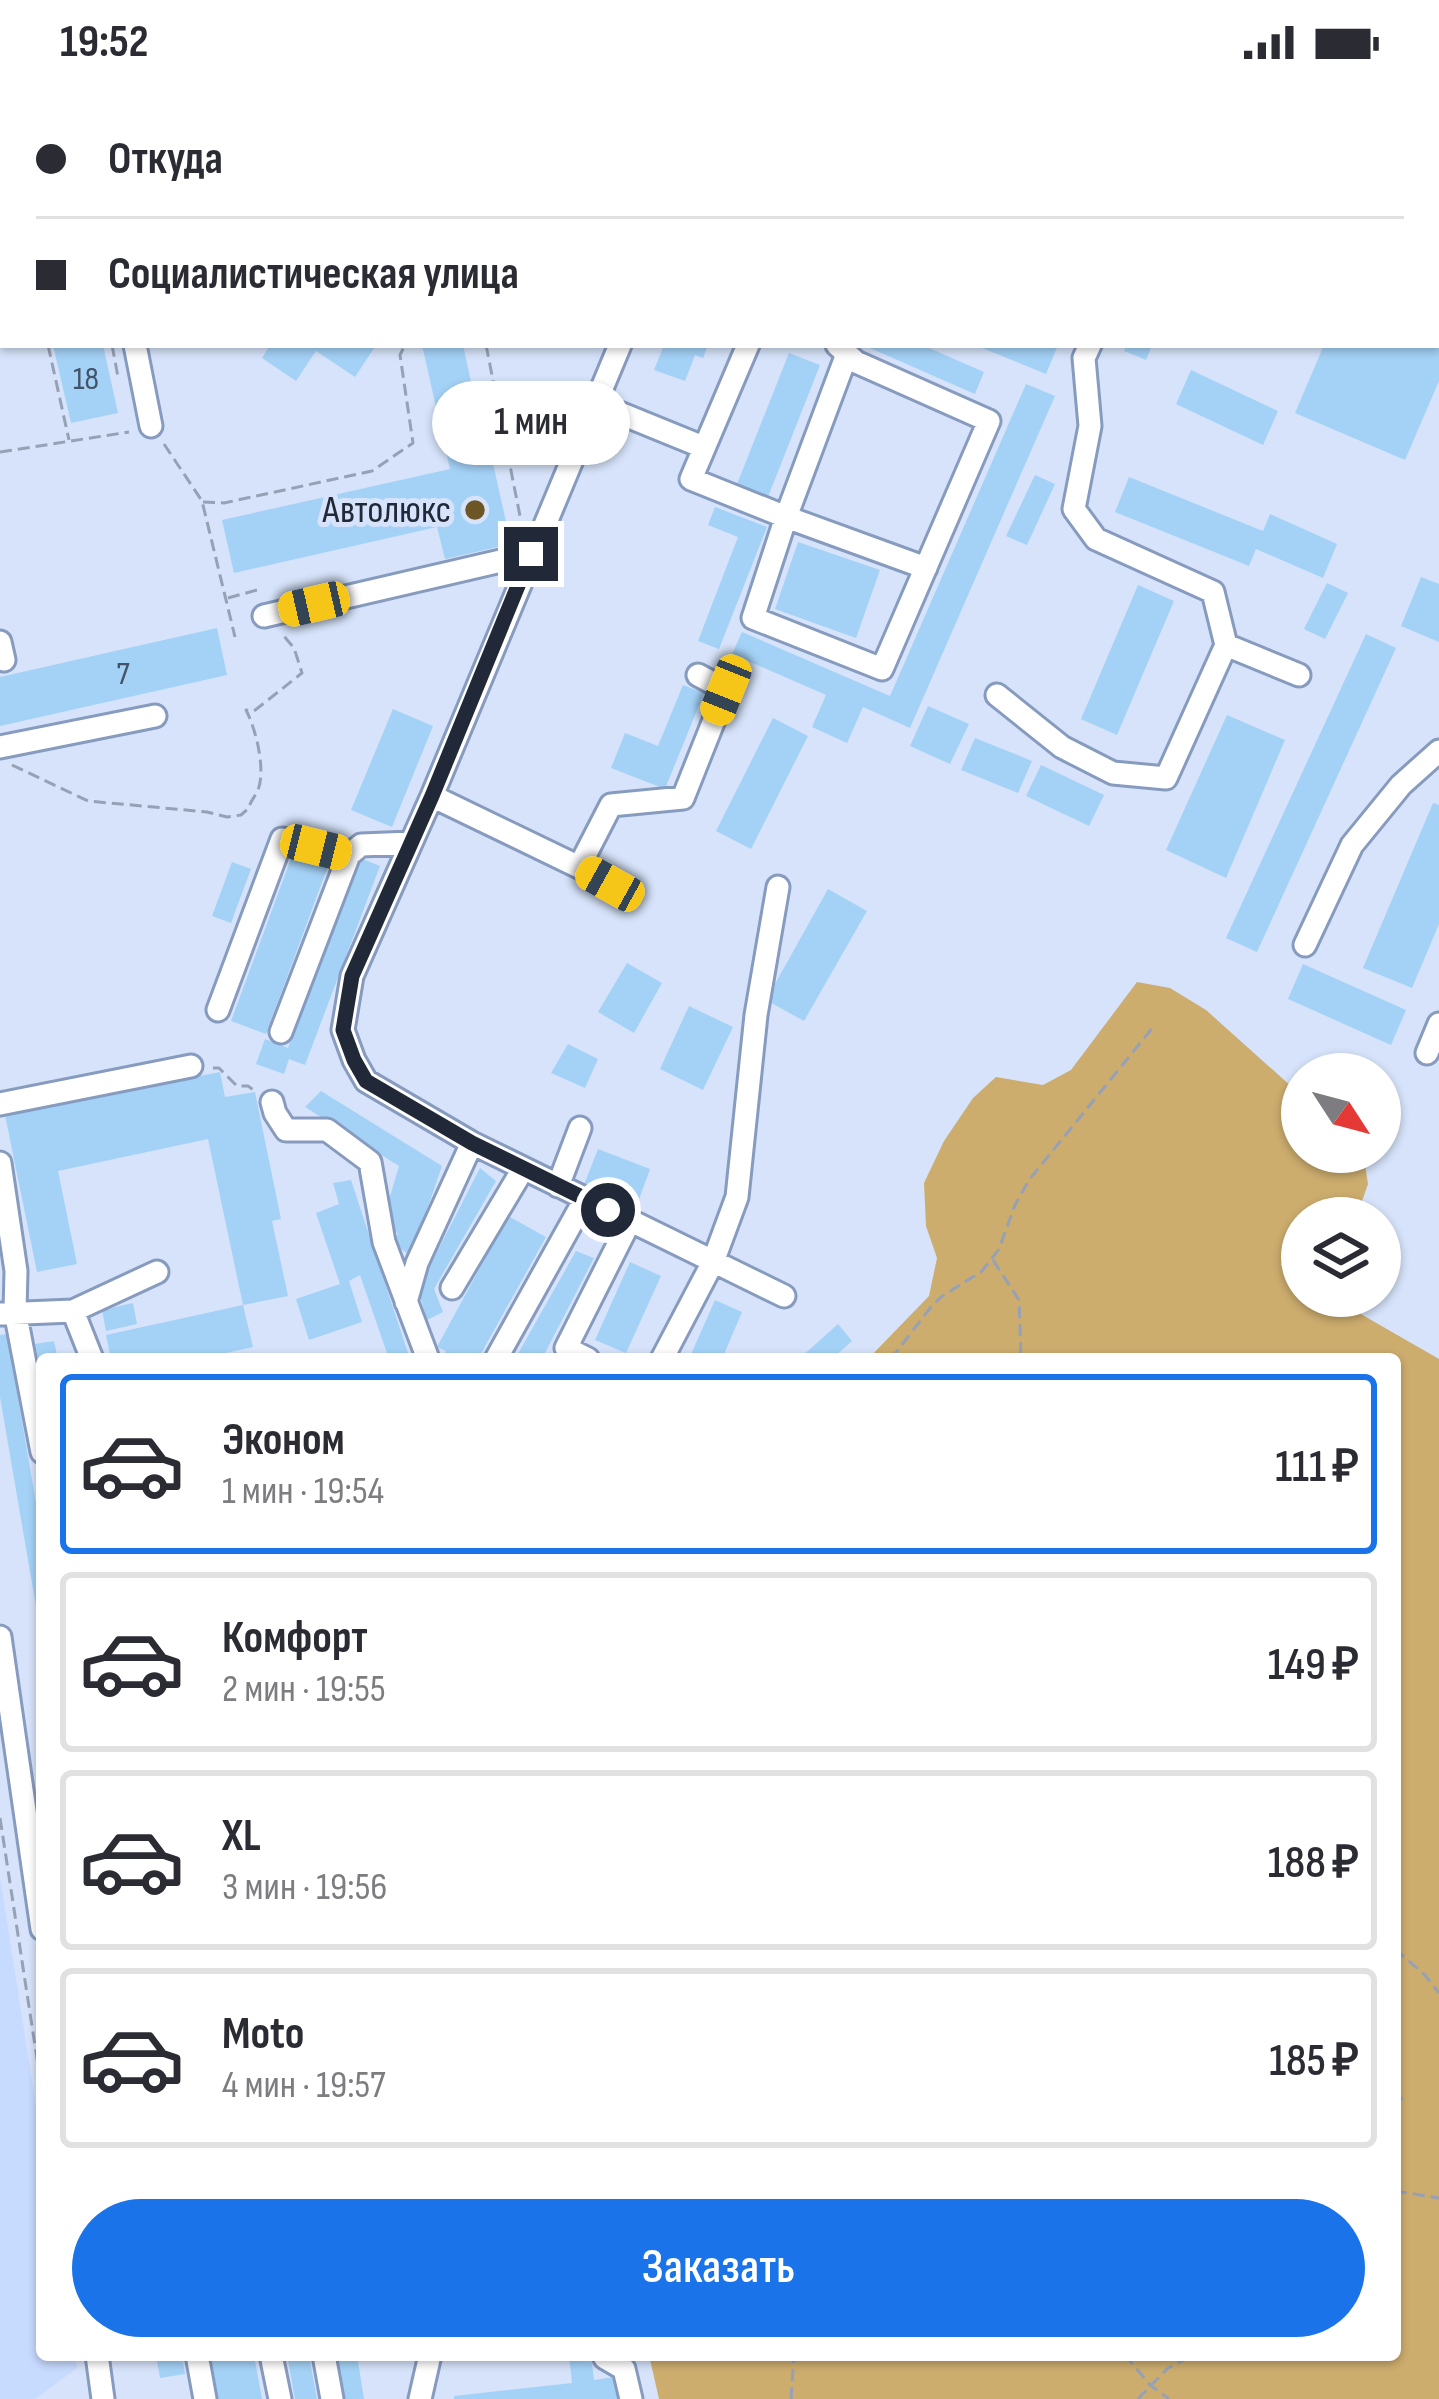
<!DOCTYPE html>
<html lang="ru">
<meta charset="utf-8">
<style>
:root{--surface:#fff;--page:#f7f7f7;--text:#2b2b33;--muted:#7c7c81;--line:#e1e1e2;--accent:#1a73e8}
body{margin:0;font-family:"Sofia Sans Condensed",sans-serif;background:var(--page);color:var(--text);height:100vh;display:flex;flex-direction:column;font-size:45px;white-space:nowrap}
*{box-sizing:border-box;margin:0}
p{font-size:39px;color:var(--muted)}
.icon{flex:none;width:66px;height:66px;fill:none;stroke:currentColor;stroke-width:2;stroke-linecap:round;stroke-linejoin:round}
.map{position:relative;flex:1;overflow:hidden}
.panel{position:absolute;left:36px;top:1269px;width:1365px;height:1008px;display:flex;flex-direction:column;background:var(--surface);border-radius:12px;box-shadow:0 3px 9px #0004}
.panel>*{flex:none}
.banner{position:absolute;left:0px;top:0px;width:1440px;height:264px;box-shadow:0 3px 9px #0004;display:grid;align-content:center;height:264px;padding:0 36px;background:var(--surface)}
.needle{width:78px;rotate:126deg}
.tools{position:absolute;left:1281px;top:969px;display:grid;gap:24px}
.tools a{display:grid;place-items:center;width:120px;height:120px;border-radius:50%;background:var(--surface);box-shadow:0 3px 9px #0004;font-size:60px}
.end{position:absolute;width:54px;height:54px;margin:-27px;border:15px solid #212837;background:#fff;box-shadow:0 0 0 6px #fff}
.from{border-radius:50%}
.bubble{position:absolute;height:84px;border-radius:42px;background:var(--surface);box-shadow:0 3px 9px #0004;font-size:39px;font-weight:600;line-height:84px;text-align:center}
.car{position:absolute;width:36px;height:72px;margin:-36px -18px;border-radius:15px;box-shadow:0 0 9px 3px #0007;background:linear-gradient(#f5c518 24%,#345 0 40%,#f5c518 0 76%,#345 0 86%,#f5c518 0)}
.banner b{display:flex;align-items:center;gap:42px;height:114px;font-size:45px}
.banner b+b{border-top:3px solid var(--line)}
.banner i{width:30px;height:30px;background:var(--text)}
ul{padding:21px 0 0;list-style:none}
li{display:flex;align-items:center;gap:36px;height:180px;margin:0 24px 18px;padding:0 12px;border:6px solid var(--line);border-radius:12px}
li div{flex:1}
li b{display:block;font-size:45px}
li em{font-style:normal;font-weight:600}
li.on{border-color:var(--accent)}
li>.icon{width:108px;height:108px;stroke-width:1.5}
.button{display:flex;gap:24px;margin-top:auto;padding:24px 36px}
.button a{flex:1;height:138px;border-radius:72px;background:var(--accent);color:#fff;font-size:48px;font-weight:600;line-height:138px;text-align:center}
.status{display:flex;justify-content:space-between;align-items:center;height:84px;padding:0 60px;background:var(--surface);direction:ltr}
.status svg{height:33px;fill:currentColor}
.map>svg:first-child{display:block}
.built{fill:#c7daff}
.forest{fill:#cdad6e}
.building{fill:#a4d2f7}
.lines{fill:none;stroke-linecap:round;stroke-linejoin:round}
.minor-casing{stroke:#879bbf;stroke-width:27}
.path{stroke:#96a1b5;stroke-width:3;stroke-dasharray:12 6;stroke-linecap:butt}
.minor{stroke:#fff;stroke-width:21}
.route{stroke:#212837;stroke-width:15}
.poi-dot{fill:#6d5626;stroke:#d6e3fa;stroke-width:4.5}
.labels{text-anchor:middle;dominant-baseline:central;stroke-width:10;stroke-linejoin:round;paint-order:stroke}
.number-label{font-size:33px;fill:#425267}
.poi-label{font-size:39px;fill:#212837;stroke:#d6e3fa;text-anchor:end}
</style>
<div class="status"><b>19:52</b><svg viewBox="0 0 49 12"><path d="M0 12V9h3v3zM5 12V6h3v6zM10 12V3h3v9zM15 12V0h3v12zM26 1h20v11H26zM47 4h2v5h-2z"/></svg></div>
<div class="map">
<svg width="1439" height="2315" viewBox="0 0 1439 2315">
<rect width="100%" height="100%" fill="#d6e3fa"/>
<path class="built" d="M0 1793 42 2061V2271H75L77 2284 35 2315H0Z"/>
<path class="forest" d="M1137 898 1170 904 1206 926 1302 1012V1068H1363L1368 1100 1356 1134H1302V1212H1351L1359 1229 1439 1275V2315H659L649 2271H1395V1275H868L929 1212 937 1174 926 1142 924 1099 944 1057 973 1014 996 993 1043 1001 1071 986Z"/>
<path class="building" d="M53 261H103L118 329 71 339Z
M270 261H376L355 293 316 267 296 297 262 274Z
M422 261H463L488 376 492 375 511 460 445 475 437 443 234 489 222 436 450 385Z
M664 261H708L703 274 695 271 685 297 654 286Z
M863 261H922L984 288 975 310Z
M975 261H1058L1046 290Z
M1127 261H1152L1146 276 1124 267Z
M1324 261H1439V297L1405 376 1295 329Z
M789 269 820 281 768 413 737 400Z
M1191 286 1278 327 1263 361 1176 320Z
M1026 300 1055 312 910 644 863 623 847 659 812 643 826 611 732 570 742 548 890 612Z
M1035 391 1055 400 1027 461 1006 452Z
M1129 393 1263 447 1270 430 1337 460 1323 494 1256 465 1249 482 1115 428Z
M715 423 767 443 719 565 698 557 738 453 708 441Z
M798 458 880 486 856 554 775 525Z
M1421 493 1439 500V558L1401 542Z
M1327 499 1348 509 1325 555 1304 545Z
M1138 501 1174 517 1117 651 1081 635Z
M217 544 227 591 0 642V593Z
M1366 550 1396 564 1257 868 1226 854Z
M683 601 704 609 665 705 611 684 625 649 658 662Z
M928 622 969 640 950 680 910 662Z
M393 625 433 642 392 743 351 726Z
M1227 631 1285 656 1226 794 1166 766Z
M773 634 808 652 751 765 716 747Z
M975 654 1032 677 1018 709 961 686Z
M1041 681 1104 711 1089 742 1026 712Z
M1433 719 1439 721V840L1412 904 1363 884Z
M293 769 328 782 266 950 231 937Z
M360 774 380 782 305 981 289 975 284 990 256 980 265 955 288 964Z
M232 778 251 785 231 839 212 832Z
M828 805 867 827 804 937 766 916Z
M627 879 662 899 634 949 598 928Z
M1303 880 1406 926 1391 961 1288 915Z
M689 922 733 943 703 1006 660 985Z
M568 960 598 975 585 1004 551 989Z
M220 988 225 1013 255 1008 281 1135 272 1137 288 1212 243 1221 208 1055 58 1087 77 1180 37 1188 5 1031Z
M321 1007 442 1082 411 1172 393 1159 398 1150 384 1133 399 1082 305 1023Z
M598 1065 650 1085 637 1121 584 1101Z
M480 1084 496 1097 434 1205 443 1228 427 1236 418 1205Z
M351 1096 410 1275H389L360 1191 349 1197 362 1238 309 1256 296 1215 340 1200 316 1129 339 1120 333 1099Z
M508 1132 546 1153 478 1275H441L446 1267 437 1263Z
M576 1167 594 1174 544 1271 552 1275H515Z
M630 1178 661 1192 626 1269 595 1256Z
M715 1216 742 1228 722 1275H689Z
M133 1219 137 1240 106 1247 102 1226Z
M243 1221 253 1263 199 1275H111L106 1251Z
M838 1240 852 1257 832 1275H799Z
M7 1250 42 1454V1533L38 1534 0 1313V1251Z
M54 1257 58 1275H38L35 1260Z
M156 2271H182L185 2290 160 2294Z
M209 2271H254L262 2315H218Z
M287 2271H309L317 2315H295Z
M335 2271H357L364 2315H342Z
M569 2271H591L594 2296 621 2292 625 2315H454V2312L572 2299Z"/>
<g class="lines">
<g class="minor-casing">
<path id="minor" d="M471 0 477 3 489 0
M572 0V3
M115 3 124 0
M731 3 732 0
M818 3 819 0
M1013 3 1014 0
M1095 3 1096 0
M1189 3 1190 0
M1437 24H1439
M0 27H3
M1437 139 1439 140
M135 261 151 342
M620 261 432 712 352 892 343 946 354 976 366 997 472 1059 784 1212
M748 261 691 395 786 433 926 484
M837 261 856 278 989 337 882 585 753 534 786 433 847 270
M595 319 703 363
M264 532 531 470
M0 558 4 576
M1226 561 1299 591
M997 611 1062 663 1113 689 1166 694 1226 561 1213 508 1096 455 1074 425 1090 342 1084 274 1090 261
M0 663 155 632
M432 712 579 783 611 721 683 714 726 606 698 591
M579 783 610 800
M1305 861 1352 761 1401 701 1439 667
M218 926 282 755 349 771 361 761 411 759
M281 948 349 771
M1427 969 1439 940
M272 1018 275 1029 286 1046H327L370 1078 384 1158 428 1275
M0 1020 191 982
M0 1079 16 1187 15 1227 42 1368
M558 1102 580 1044
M452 1204 523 1085
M406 1218 417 1179 472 1059
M73 1227 92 1275
M0 1230 73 1227 157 1188
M496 1275 585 1115
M588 1275 566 1264 630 1137
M662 1275 713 1178 737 1113 756 931 778 803
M0 1553 42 1845
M97 2271 103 2315
M197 2271 205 2315
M271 2271 280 2315
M324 2271 332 2315
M605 2271V2274L624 2285 631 2315
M420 2315 430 2271"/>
</g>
<path class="path" d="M48 261 69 356
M112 261 118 293
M486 261 521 437
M164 360 202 417 235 553
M0 368 129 348
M203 418 224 419 372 387 413 359 400 271 405 261
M228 514 257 506
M12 681 88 717 207 728 227 733 241 731 249 724C250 717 255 713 258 706 266 686 256 645 246 626L254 627 302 589 294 564 283 551
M213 984H219L237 1002H248L255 1007
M993 1176 1019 1216 1021 1275
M891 1275 931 1223 941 1213 982 1187 999 1165 1015 1121 1029 1096 1154 942
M0 1734 42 2007
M1395 1865 1425 1891 1439 1909
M1395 2012 1403 2015
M1395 2107 1439 2114
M1125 2271 1150 2301 1169 2315
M791 2315 794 2271
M1138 2315 1168 2284 1194 2271"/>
<use href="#minor" class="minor"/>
</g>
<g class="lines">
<path class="route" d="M531 470 432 712 352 892 343 946 354 976 366 997 472 1059 608 1126"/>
</g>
<circle class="poi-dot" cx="475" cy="426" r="12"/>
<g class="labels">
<g class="number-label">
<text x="86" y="295">18</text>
<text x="123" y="590">7</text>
</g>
<g class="poi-label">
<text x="451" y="426">Автолюкс</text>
</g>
</g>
</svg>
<div class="tools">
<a><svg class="needle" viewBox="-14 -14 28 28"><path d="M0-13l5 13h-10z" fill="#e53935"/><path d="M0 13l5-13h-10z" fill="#7c7c81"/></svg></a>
<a><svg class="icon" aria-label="layers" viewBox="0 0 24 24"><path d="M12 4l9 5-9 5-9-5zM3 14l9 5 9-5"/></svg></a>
</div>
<i class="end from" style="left:608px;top:1126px"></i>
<i class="end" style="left:531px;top:470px"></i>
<div class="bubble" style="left:432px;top:297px;width:198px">1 мин</div>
<i class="car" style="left:314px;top:520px;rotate:257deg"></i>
<i class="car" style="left:726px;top:606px;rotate:202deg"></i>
<i class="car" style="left:316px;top:763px;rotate:104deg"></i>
<i class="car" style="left:610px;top:800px;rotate:299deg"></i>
<div class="banner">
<b><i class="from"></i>Откуда</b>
<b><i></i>Социалистическая улица</b>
</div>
<section class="panel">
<ul>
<li class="on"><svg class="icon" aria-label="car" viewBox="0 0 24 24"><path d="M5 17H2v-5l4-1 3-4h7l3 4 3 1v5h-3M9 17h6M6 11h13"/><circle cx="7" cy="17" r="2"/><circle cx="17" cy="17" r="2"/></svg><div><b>Эконом</b><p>1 мин · 19:54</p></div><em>111 ₽</em></li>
<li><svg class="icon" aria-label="car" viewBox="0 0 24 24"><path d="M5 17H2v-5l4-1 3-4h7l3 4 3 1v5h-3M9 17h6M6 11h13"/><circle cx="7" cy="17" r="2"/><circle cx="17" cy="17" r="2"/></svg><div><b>Комфорт</b><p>2 мин · 19:55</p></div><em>149 ₽</em></li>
<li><svg class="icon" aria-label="car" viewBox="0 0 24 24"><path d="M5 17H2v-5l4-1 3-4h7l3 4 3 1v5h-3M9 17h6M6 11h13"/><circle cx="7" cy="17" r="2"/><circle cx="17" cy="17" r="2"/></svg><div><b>XL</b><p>3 мин · 19:56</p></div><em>188 ₽</em></li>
<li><svg class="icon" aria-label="car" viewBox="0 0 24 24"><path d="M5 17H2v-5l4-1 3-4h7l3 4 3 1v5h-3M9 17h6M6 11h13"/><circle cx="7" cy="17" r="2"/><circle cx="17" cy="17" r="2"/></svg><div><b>Moto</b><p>4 мин · 19:57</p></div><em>185 ₽</em></li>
</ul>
<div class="button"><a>Заказать</a></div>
</section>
</div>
